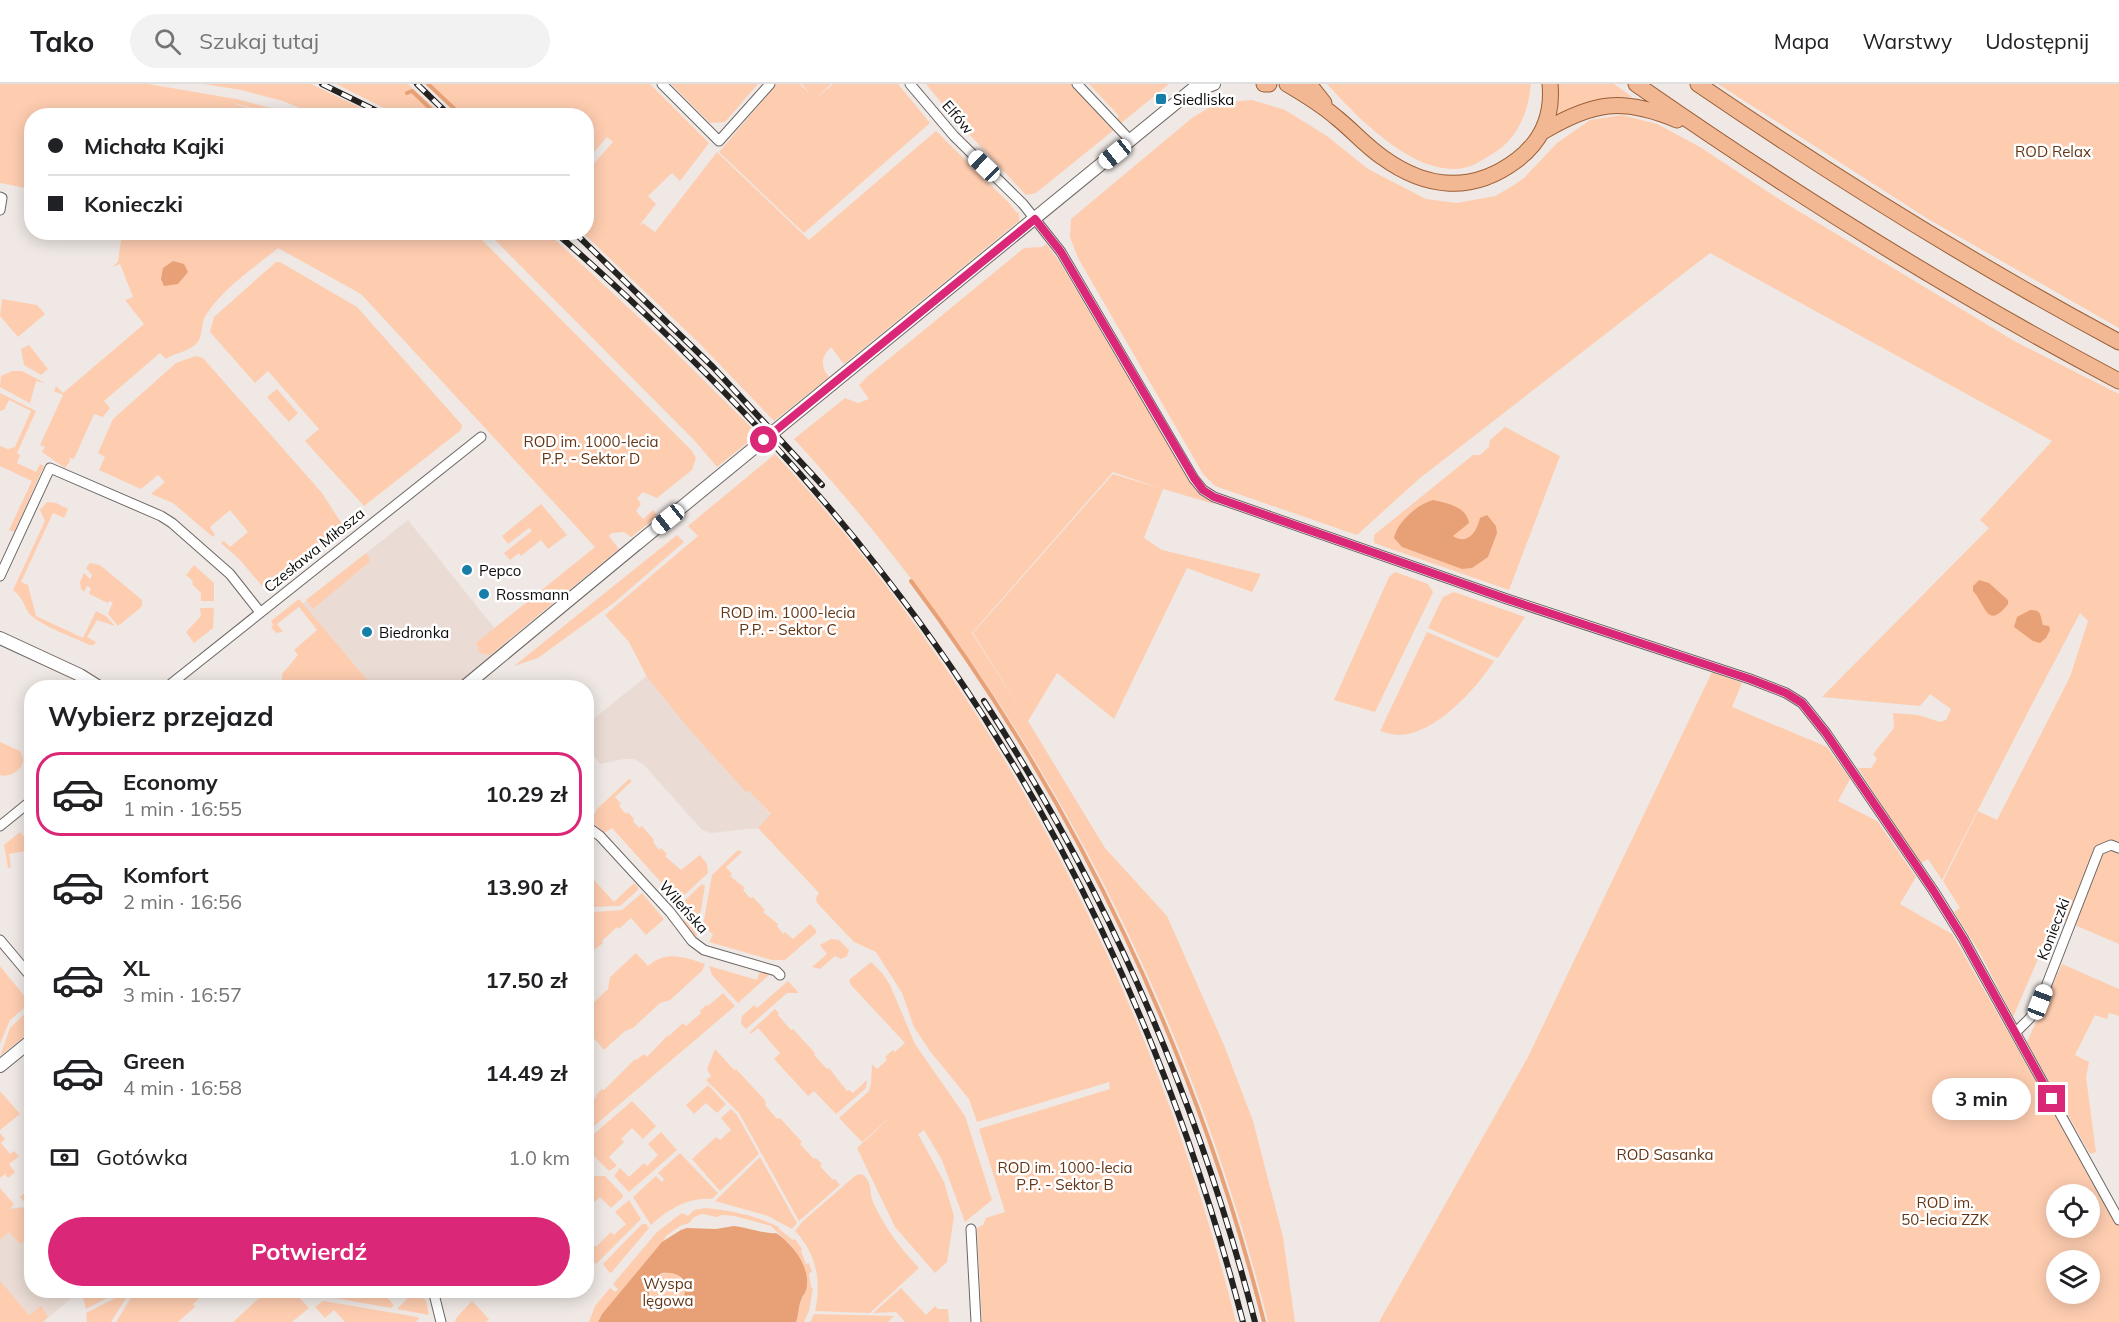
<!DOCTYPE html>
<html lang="pl">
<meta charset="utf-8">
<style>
:root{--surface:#fff;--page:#f2f2f2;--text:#202124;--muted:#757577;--line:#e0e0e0;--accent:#db2777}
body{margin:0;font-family:Mulish,sans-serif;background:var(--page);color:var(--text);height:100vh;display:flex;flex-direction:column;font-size:22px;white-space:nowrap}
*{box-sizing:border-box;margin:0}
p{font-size:20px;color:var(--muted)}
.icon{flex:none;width:33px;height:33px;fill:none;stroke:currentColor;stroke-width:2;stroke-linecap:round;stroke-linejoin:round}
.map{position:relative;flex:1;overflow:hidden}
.panel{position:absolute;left:24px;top:596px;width:570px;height:618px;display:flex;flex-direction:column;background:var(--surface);border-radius:24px;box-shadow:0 3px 15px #0003}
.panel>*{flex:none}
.top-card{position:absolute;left:24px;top:24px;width:570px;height:132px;border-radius:24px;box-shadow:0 3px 15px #0003;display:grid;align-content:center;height:132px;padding:0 24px;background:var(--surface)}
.controls{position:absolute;left:2046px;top:1100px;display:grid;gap:12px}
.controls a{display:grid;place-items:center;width:54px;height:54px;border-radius:50%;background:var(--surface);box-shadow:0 3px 15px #0003;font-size:30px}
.end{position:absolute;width:27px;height:27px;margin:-14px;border:8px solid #db2777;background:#fff;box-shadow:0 0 0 3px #fff}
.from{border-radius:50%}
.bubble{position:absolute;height:42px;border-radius:21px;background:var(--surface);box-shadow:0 3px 15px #0003;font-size:20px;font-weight:700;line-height:42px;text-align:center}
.car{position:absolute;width:18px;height:36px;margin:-18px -9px;border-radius:8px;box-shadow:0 0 4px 2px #0007;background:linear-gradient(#fff 24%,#345 0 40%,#fff 0 76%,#345 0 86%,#fff 0)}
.top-card b{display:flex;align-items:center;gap:21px;height:57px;font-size:22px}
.top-card b+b{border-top:2px solid var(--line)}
.top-card i{width:15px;height:15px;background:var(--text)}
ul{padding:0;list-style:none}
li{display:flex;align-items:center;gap:18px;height:84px;margin:0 12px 9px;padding:0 12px;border:3px solid transparent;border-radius:24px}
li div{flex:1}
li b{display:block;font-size:22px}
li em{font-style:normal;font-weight:700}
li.active{border-color:var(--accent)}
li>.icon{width:54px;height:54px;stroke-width:1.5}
h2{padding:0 24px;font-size:27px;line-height:72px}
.pay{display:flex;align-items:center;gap:15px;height:66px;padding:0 24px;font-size:22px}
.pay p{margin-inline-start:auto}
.action{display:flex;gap:12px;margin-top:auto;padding:12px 24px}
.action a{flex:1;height:69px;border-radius:36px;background:var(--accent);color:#fff;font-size:24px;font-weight:700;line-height:69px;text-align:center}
header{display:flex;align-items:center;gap:36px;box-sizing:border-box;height:84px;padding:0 30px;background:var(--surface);border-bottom:2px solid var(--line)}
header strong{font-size:28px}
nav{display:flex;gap:33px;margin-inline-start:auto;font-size:21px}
.search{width:420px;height:54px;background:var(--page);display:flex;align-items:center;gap:15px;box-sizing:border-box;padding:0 21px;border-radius:33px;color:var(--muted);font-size:22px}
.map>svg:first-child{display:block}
.built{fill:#eadcd4}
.green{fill:#fecdb0;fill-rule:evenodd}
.water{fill:#e8a176;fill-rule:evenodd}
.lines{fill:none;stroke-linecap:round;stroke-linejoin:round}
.stream{stroke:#e8a176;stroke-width:4}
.minor-casing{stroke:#6c6763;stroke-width:11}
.tertiary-casing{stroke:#6c6763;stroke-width:14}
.primary-casing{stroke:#9b5d34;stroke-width:17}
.minor{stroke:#fff;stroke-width:9}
.tertiary{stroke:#fff;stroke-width:12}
.primary{stroke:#f1b893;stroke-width:15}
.rail-casing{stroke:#242220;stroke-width:6}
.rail{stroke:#fff;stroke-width:4;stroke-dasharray:11;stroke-linecap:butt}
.tertiary-bridge-casing{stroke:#6c6763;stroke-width:14;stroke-linecap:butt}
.tertiary-bridge{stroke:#fff;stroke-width:12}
.route{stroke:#db2777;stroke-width:8}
.poi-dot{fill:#167ea8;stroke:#fff;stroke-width:2}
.labels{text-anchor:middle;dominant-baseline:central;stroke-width:5;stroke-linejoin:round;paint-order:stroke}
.poi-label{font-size:15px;fill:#0d0b0a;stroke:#fff;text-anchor:start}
.street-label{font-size:15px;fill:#0d0b0a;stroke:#fff}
.park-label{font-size:15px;fill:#643616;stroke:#fff}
</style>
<header>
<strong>Tako</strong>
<div class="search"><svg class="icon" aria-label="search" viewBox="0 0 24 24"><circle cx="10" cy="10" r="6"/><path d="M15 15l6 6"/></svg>Szukaj tutaj</div>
<nav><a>Mapa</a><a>Warstwy</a><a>Udostępnij</a></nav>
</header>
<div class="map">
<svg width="2119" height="1238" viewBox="0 0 2119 1238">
<rect width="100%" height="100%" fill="#efe8e4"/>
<path class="built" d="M408 436 507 560 453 603H371L301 521Z
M647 592 771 731 758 744 711 749 702 746 644 681 634 675H624L600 680 587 662V640Z
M24 1123 31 1132 32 1206H73L75 1211 43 1238H0V1132L9 1124Z"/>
<path class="green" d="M0 0H148L236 15 282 27 292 31C269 32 254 23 232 19L271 31 32 32 31 105 0 99Z
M204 0H311L376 31H316L283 17 241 6Z
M336 0H408L442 31H398Z
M425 0H650L709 59 680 97 672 89 648 112 656 120 639 142 643 139 655 148 717 68 809 156 936 47 1009 119 1017 129 1019 128V137L844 280 831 263C821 273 820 282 829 293L774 337 698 258 583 149 586 148 587 83 589 85 613 58 607 53 587 76 586 32 459 31Z
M671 0H758L725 38 710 39Z
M777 0H800L810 10 802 0H831L815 15 833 0H898L930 39 804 149 719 68Z
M926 0H1072L1108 38 1105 42 1109 39 1115 45 1036 109 1026 111 954 34Z
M1089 0H1169L1120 40 1116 36 1119 32Z
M1327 0H1531C1528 30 1517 57 1489 72 1482 76 1475 81 1468 83 1418 97 1357 33 1327 0Z
M1556 0H1614L1632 13C1596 15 1584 18 1552 35Z
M1718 0H2119V244L1928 135Z
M1252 16 1285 26 1327 52 1368 85 1426 115 1457 119 1495 112 1511 103 1524 94 1557 59 1590 36 1622 31 1657 40 1700 63 1785 119 2016 258 2119 310V860L2056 833 2013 933 1980 869 1954 828 1960 824 1943 797 1978 727 1997 736 2070 593 2088 537 2080 529 2029 626 1942 796 1928 775 1920 780 1858 684H1871L1877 675 1873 670 1894 644 1893 629 1918 631 1940 638 1946 636 1951 625 1930 610 1920 622 1822 613 1989 444 1980 436 2052 357 1710 169 1420 394 1357 451 1215 402 1203 390 1078 174 1070 153 1071 135 1192 34 1217 19Z
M474 148 692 367 696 374 692 386 657 414 643 408 637 414 641 420 636 427 643 435 653 426 658 432 631 453 624 448 612 449 609 452 619 465 490 571 480 569 476 559 595 463 361 210 278 164C254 184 223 204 206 231 200 240 204 254 195 261 187 268 174 269 166 275L160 269 104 317 110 324 103 333 94 330 74 375 69 374 70 377 65 384 42 368 45 363 40 361 63 311 54 307 56 302 63 309 144 240 125 216 133 213 120 180 112 183 118 178 122 149Z
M488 149H548L661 254 758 350 717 383 695 357Z
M1046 160 1059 177 1195 406 1214 420 1163 405 1144 454 1162 466 1261 490 1252 508 1187 484 1114 635 1057 589 1028 637 1105 764 1167 832 1224 961 1253 1037 1283 1153 1295 1238H1268C1185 907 1024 606 794 355L845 314 858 319 869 315 859 301 868 292 1024 164 1042 163ZM1113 388 1162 405 1113 390 973 549 1025 633 972 549Z
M276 178H280L357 223 462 341 461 346 364 422 305 357 319 345 268 287 255 299 210 248 214 233Z
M2 215 37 221 45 230 18 253 0 232Z
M29 261 48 285 41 291 24 281 21 265Z
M196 272 203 274 322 409 342 440 265 502H262L240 476 221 459 224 457 230 463 248 448 230 426 210 443 215 451 213 453 173 419 151 410 165 398 158 391 141 405 99 386 105 373 98 369 113 335 176 279Z
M12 287H22L45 299 36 297 30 319 37 323 0 303 1 292Z
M277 305 298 329 289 338 267 313Z
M0 309 36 327 17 369 20 371 17 379 36 388 40 380 44 382 14 448 9 446 32 397 0 382V362L8 365 15 363 31 327 9 316 4 326 0 327Z
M1505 343 1560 372 1509 506 1374 459V451L1473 371H1480L1489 363 1490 356Z
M775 370C1001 613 1155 917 1236 1238H982L977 1144 983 1141 986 1134 1005 1128 979 1045 1110 1005 1109 998 977 1038 969 1015 930 967 914 943 902 909 876 868 854 858 817 819 816 814 819 809 758 744 771 730 749 707 746 708 689 645 647 593 629 558 605 531 698 452 688 442Z
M47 418 56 419 68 425 64 434 53 429 21 498 28 501 36 532 83 554 96 527 106 532 115 542 97 536 87 553 96 558 94 561H90C75 554 45 543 33 533 23 525 26 516 13 506L45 437 40 426Z
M541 420 567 451 548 465 541 456 521 472 519 469 510 476 504 469 532 447 529 444 508 460 502 452Z
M677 451 684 458 615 518 538 574 514 582Z
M366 469 370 476 368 479 313 525 306 516Z
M90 479 100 481 142 516V522L139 525 118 542 108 530 113 518 109 517 108 519 89 510 91 504 87 502 84 508 81 505 80 498 84 489 90 495 92 491 86 484Z
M194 481 214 499V517H201V509L192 500 193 497 186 491Z
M1395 488 1428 500 1433 508 1375 628 1334 616 1389 493Z
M1454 508 1525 533 1498 574 1428 544 1443 513Z
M299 515 373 603H282V590L298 571 294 566 317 546 299 523 277 540 283 548 276 549 271 543 273 541 271 537Z
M200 524H214L213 544 194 559 186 548 201 532Z
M1427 548 1494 577C1476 605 1435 651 1398 651 1392 651 1385 648 1380 647Z
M1712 588 1742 599 1732 623 1827 663 1850 695 1838 717 1877 737 1916 793 1900 820 1952 850 2119 1142V1238H1379L1528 973ZM2056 1110H2090V1143H2056ZM2056 1176H2090V1209H2056Z
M0 658 20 667C21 669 23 674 23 677 22 687 8 694 0 691Z
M629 695 632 697 615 713 621 720 619 722 626 730 628 728 634 735 633 737 639 744 642 742 654 756 653 758 659 766 661 764 667 770 665 772 681 786 700 771 707 780 708 789 678 817 612 744 604 749 591 737 597 725Z
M20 748 31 761V766L9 770 11 783 8 784 4 761Z
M738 766 742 768 726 783 732 790 730 792 745 804 743 806 750 814 753 813 765 826 763 828 778 840 777 842 783 850 785 848 793 855 810 840 816 846V849L785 876H772L709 858 713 850 705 845 701 852 712 791Z
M586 792 592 798 594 796 614 818 634 799 638 803V806L620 822 589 823 587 820Z
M702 800 705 802 696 854 683 837 690 830 681 820Z
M642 809 664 835 646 851 631 834 619 845 617 843 602 857 603 859 587 871V831L593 828 622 826Z
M831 855 839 856 849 866 847 872 841 875 835 872 820 885 812 883 827 870 820 861Z
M636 869 648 882C666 866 685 873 705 880L702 887 670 916 660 919 633 944 625 947 604 966 587 946V925L608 905 610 893Z
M871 878 883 890 890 901 915 960 965 1032 992 1116 965 1138 942 1076 924 1046 918 1050 944 1098 954 1132 947 1178 935 1189 895 1143 857 1064 896 1028 862 1058 839 1034 869 1007 871 999 872 980 877 985 887 976 885 973 893 966 895 968 905 959 851 901 849 896Z
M2062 880 2119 905V932L2109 929 2107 935 2095 931 2075 971 2089 978 2086 993 2096 1068 2090 1070 2027 958Z
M0 882 30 919 10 936 0 960Z
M709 882 757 896 760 887 769 891 738 919 712 891Z
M788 897 799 909H787L746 945 741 940 742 932 754 921 757 924Z
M723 909 735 922 587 1048V1023L597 1012 596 1011 602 1005 604 1006 635 975 636 976 644 970 647 973 668 951 669 952 683 939 686 942 701 929 700 927 706 921 708 922Z
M31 924V947L0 972 10 944Z
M775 925 779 929 778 931 791 946 793 945 815 969 814 971 827 985 829 984 847 1007 849 1006 853 1009 867 996 866 1004 836 1030 814 1007 808 1012 774 975 780 969 758 944 751 950 750 948Z
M715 965 734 986 736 985 764 1015 766 1019 765 1021 777 1035 780 1034 802 1058 800 1060 814 1075 816 1074 822 1080 820 1082 833 1096 835 1095 840 1101 799 1137 739 1029 706 996 711 992 707 985Z
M708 1001 726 1020 717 1029 706 1019 694 1030 686 1021Z
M0 1007 20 1030 0 1046Z
M632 1017 656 1042 643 1055 632 1044 621 1055 624 1058 609 1073 617 1082 609 1087 587 1065V1056Z
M731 1025 737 1031 759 1070 720 1107 692 1075 716 1053 720 1056 731 1046 721 1034Z
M661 1048 677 1066 629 1108 614 1092 620 1084 629 1093 644 1079 647 1082 658 1071 648 1060Z
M0 1049 5 1055 1 1059 10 1070 14 1067 19 1072 9 1080 15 1088 8 1094 5 1090 0 1094Z
M680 1069 718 1109 712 1115C688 1113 669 1125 651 1141L633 1113 656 1092 662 1098 664 1095 658 1089Z
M760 1073 797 1139 792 1145 768 1132 715 1117Z
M861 1090C873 1096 869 1109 873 1118 886 1146 899 1162 919 1184L870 1229 815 1227C822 1197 816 1169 795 1147L802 1138 856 1091Z
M596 1092H605L623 1111V1113L611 1124 600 1113 589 1123 592 1127 587 1132V1095Z
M31 1103V1156L29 1154 20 1160 9 1148 0 1156V1104L14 1120 10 1125 24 1124 27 1121 20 1113Z
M629 1116 641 1135 596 1180 587 1169V1155L596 1163 611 1148 614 1151 626 1140 615 1128Z
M705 1124C730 1126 757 1132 779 1143V1145L793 1156 795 1155 802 1165 801 1167 806 1180 809 1179 812 1188 809 1189 811 1203 813 1204 809 1227 804 1238H796L801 1216 806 1207 804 1186 794 1165 771 1142 734 1132 722 1131 717 1133 702 1130 694 1133 689 1139 680 1142 666 1152 663 1157 681 1146 687 1144 653 1170 602 1230 598 1238H589L595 1222 610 1204 615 1208 618 1205 613 1200 657 1148 679 1131 682 1129 688 1132 694 1126Z
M642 1140H646L649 1144 611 1189 609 1188 603 1180Z
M650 1207a18 18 0 1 1 36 0a18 18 0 1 1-36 0Z
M0 1197 29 1231 41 1222 48 1233 43 1238H0Z
M901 1204 926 1231 935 1222 938 1225H948L949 1238H905L896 1228 873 1229Z
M84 1206H122L86 1225 82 1209Z
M131 1206 111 1238H87L86 1229Z
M136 1206H208L193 1220 195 1223 178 1238H116Z
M268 1206H292L309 1224 292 1238H233Z
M299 1206H380L394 1221 391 1224 301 1208Z
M416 1206 426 1217 429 1231 397 1225Z
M323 1217 418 1233 419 1235 415 1238H345L334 1226 325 1234 315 1223Z
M472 1217 489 1235 486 1238H455L456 1234Z
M814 1230 894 1232 888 1238H810Z"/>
<path class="water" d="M173 177 184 180 188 188 178 200 164 202 161 195 163 184Z
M1433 416C1447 419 1467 423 1469 439L1453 452C1468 462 1477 447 1480 434L1487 431 1496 442 1497 449 1488 473 1472 484 1462 485 1402 463 1394 454C1397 438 1418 420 1433 416Z
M1979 496 1989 499 2008 516V520C1987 547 1986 521 1973 507V502Z
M2030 526C2042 526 2040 531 2043 541L2049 542 2050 546 2046 554 2040 559 2033 557 2014 543 2017 533Z
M734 1142C746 1143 768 1151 776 1149 793 1160 812 1185 806 1206 805 1211 803 1210 802 1214 798 1222 799 1231 796 1238H598L602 1230 662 1158 681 1146 687 1144 716 1145ZM662 1189C705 1186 681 1238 655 1221 644 1210 650 1196 662 1189Z"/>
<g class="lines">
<path class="stream" d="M428 0 462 32
M407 9 412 7 438 32
M911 497C1077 719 1196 970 1264 1238"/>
<g class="minor-casing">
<path id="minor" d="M662 0 719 57 770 0
M910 0 954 52 1023 120 1061 168 1194 395 1203 406 1214 413 1507 515 1750 595 1786 609 1802 619 1826 649 1933 806 1963 854 2119 1136
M1077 0 1131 57
M0 113 2 114 0 126
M0 492 50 384 161 432 172 439 230 490 260 528
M167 603 481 353
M0 742 32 716
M586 742 600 752 670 828 692 857 704 866 776 887 780 891
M0 856 32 894
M2016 948 2030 934 2040 918 2099 766 2111 761 2119 764
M971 1145 976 1238
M433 1206 441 1238"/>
</g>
<g class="tertiary-casing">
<path id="tertiary" d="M1191 9 1214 0
M832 300 1199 0
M0 554 80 591 99 603
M464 603 638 459
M0 982 32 956"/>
</g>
<g class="primary-casing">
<path id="primary" d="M1264 0H1269
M1287 0C1304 10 1322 21 1337 34 1352 46 1366 62 1382 73 1426 105 1472 110 1517 76 1542 57 1553 31 1550 0
M1309 0 1324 19
M1636 0C1791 108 1952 209 2119 297
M1698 0C1834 93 1974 180 2119 258
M1544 47C1593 18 1622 13 1677 36"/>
</g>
<use href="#minor" class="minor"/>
<use href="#tertiary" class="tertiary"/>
<use href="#primary" class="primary"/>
<g class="rail-casing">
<path id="rail" d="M322 0 387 32
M417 0 450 32
M555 148C674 252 786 365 883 490 1055 710 1173 968 1243 1238
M574 148 713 283 822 401
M984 617C1108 808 1198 1017 1255 1238"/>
</g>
<use href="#rail" class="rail"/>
<g class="tertiary-bridge-casing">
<path id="tertiary-bridge" d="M638 459 832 300"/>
</g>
<use href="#tertiary-bridge" class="tertiary-bridge"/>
</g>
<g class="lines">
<path class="route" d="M764 356 1035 135 1061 168 1194 394 1203 406 1214 413 1507 515 1750 595 1786 609 1802 619 1826 649 1933 806 1963 854 2052 1015"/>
</g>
<g class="poi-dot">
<rect x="1155" y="9" width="12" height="12" rx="3"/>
<circle cx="467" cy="486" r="6"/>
<circle cx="484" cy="510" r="6"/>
<circle cx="367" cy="548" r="6"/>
</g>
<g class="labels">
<g class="poi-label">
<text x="1173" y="15">Siedliska</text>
<text x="479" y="486">Pepco</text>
<text x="496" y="510">Rossmann</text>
<text x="379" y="548">Biedronka</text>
</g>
<g class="street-label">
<text transform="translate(958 33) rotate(49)">Elfów</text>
<text transform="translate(314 466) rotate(-39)">Czesława Miłosza</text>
<text transform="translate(684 823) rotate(48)">Wileńska</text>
<text transform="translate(2053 845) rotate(-69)">Konieczki</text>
</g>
<g class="park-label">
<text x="2053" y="67">ROD Relax</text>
<text x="591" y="357">ROD im. 1000-lecia<tspan x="591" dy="17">P.P. - Sektor D</tspan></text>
<text x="788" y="528">ROD im. 1000-lecia<tspan x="788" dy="17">P.P. - Sektor C</tspan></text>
<text x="1665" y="1070">ROD Sasanka</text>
<text x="1065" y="1083">ROD im. 1000-lecia<tspan x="1065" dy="17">P.P. - Sektor B</tspan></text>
<text x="1945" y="1118">ROD im.<tspan x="1945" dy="17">50-lecia ZZK</tspan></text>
<text x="668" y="1199">Wyspa<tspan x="668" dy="17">lęgowa</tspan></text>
</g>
</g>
</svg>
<div class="controls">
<a><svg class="icon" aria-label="locate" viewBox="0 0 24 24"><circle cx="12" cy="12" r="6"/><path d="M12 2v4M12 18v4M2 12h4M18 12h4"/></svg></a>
<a><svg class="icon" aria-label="layers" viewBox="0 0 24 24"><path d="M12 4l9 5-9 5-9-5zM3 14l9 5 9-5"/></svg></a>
</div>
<i class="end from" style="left:764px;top:356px"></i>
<i class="end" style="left:2052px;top:1015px"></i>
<div class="bubble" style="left:1932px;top:994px;width:99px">3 min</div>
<i class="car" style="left:1115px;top:70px;rotate:231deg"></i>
<i class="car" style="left:984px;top:82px;rotate:314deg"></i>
<i class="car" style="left:668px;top:435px;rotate:231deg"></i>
<i class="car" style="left:2040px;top:918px;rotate:21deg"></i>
<div class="top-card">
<b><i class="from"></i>Michała Kajki</b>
<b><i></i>Konieczki</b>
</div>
<section class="panel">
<h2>Wybierz przejazd</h2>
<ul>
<li class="active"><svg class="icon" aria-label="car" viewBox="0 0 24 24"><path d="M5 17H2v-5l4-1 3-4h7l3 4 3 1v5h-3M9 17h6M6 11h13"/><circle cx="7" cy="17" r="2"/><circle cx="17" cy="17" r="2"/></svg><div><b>Economy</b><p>1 min · 16:55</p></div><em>10.29 zł</em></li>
<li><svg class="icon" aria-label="car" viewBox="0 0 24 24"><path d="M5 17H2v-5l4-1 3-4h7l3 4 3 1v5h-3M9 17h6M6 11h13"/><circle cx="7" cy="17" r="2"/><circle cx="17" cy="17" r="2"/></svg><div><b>Komfort</b><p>2 min · 16:56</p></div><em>13.90 zł</em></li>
<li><svg class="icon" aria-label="car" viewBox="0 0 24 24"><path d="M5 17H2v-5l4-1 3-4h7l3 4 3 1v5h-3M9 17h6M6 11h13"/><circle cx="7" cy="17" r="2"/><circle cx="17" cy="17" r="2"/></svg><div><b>XL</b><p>3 min · 16:57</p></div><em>17.50 zł</em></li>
<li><svg class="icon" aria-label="car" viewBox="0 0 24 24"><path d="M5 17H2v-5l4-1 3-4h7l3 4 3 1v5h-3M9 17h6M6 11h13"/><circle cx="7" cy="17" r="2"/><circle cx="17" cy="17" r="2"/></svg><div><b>Green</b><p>4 min · 16:58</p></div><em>14.49 zł</em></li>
</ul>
<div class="pay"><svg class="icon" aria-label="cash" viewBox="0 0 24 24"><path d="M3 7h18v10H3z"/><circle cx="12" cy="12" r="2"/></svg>Gotówka<p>1.0 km</p></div>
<div class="action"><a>Potwierdź</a></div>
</section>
</div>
